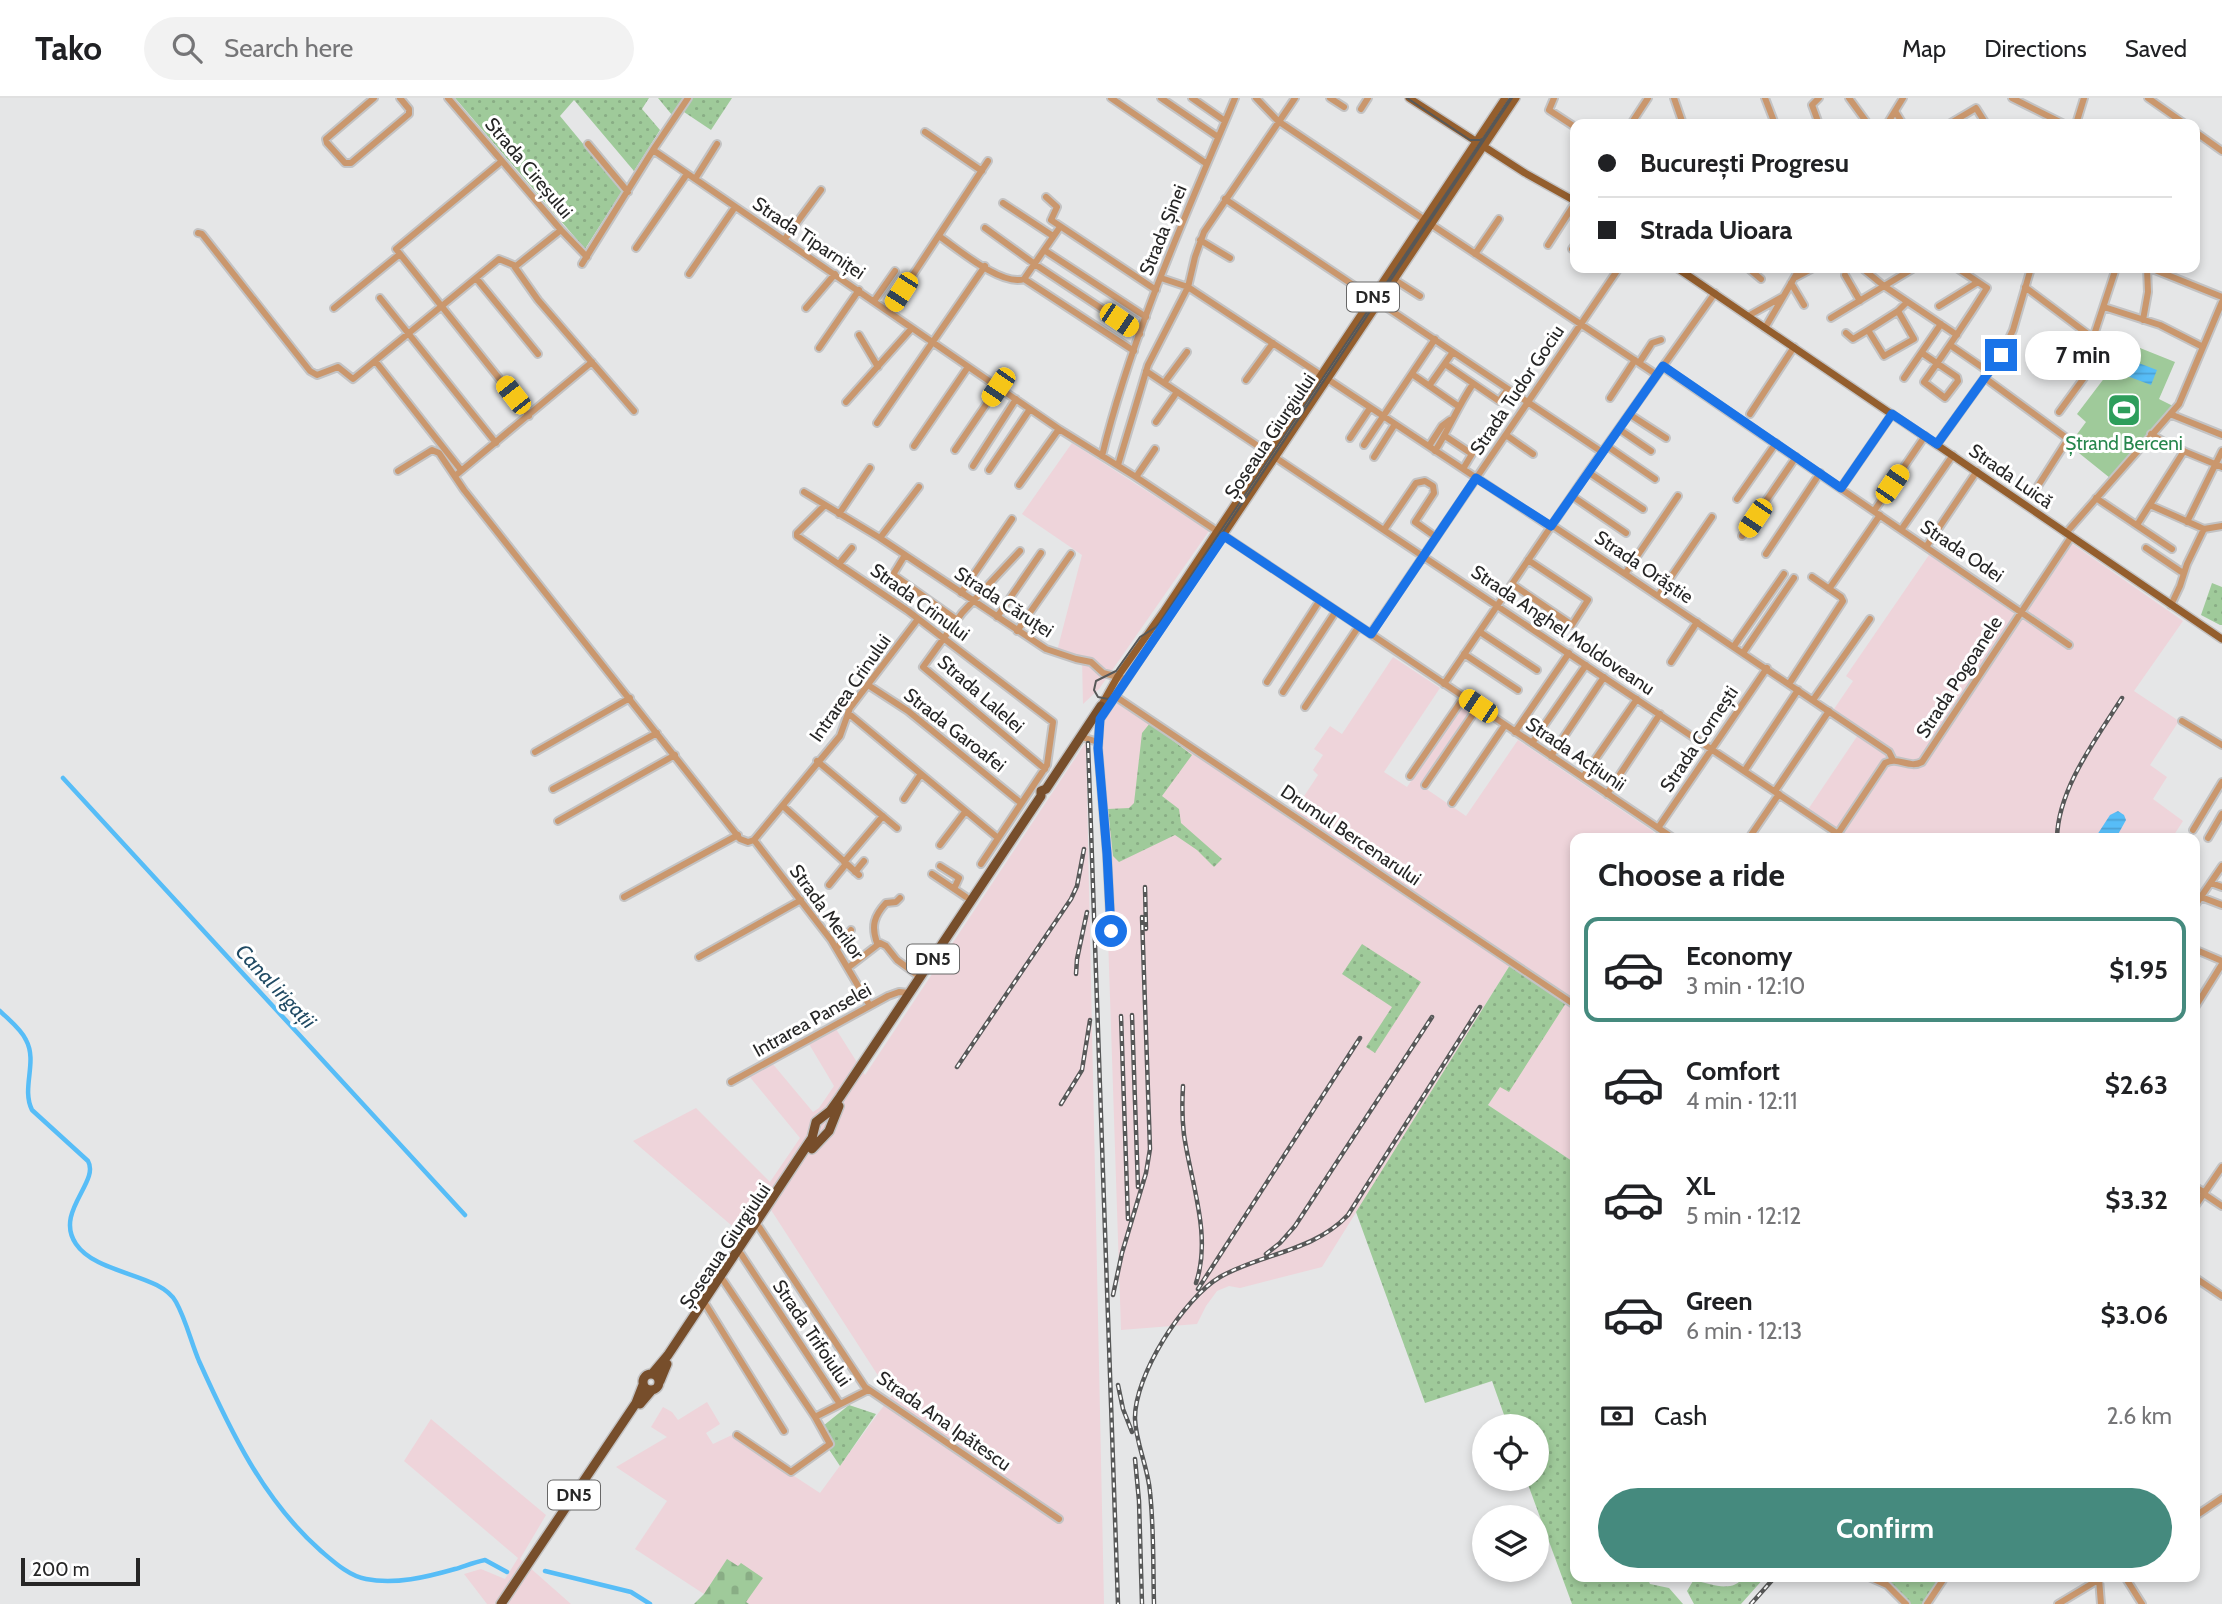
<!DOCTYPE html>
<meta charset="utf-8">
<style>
:root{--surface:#fff;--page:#f2f2f2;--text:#202124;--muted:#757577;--line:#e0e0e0;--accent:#458a7e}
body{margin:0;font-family:Cabin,sans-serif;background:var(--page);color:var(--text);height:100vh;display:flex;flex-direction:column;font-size:26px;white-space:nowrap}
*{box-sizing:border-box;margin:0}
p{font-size:23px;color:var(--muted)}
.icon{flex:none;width:38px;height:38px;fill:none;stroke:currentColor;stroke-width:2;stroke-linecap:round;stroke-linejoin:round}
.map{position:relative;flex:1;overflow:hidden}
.drawer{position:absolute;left:1570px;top:735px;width:630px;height:749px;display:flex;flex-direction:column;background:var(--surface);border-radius:14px;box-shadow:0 4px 10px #0003}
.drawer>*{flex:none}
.top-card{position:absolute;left:1570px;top:21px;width:630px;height:154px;border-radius:14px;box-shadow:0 4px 10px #0003;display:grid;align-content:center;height:154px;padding:0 28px;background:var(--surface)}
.tools{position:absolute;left:1472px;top:1316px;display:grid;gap:14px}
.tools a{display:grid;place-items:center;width:77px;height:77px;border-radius:50%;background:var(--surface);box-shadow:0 4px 10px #0003;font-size:35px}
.scale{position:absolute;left:21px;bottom:18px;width:119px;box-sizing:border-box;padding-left:7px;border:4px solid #262626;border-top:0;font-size:19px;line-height:24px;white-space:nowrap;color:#262626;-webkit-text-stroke:5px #fff;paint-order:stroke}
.end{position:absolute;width:32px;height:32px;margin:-16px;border:9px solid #1a73e8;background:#fff;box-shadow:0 0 0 4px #fff}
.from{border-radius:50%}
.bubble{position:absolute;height:49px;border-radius:24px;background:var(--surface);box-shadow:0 4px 10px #0003;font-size:23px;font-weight:700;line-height:49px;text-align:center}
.car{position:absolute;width:21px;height:42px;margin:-21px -10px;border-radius:9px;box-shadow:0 0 5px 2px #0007;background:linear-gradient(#f5c518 24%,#345 0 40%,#f5c518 0 76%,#345 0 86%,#f5c518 0)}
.top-card b{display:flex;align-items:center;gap:24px;height:66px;font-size:26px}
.top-card b+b{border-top:2px solid var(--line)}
.top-card i{width:18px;height:18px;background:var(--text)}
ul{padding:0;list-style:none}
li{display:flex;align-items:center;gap:21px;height:105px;margin:0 14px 10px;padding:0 14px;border:4px solid transparent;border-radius:14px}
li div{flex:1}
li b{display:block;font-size:26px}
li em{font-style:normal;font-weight:700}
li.on{border-color:var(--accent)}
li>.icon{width:63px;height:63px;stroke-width:1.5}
h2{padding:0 28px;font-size:32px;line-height:84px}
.pay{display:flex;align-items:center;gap:18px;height:77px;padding:0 28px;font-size:26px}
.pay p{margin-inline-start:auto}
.primary-button{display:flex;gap:14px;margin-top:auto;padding:14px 28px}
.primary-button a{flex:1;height:80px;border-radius:42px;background:var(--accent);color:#fff;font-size:28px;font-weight:700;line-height:80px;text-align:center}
header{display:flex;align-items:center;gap:42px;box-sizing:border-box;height:98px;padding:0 35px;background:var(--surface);border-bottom:2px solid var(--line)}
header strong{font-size:33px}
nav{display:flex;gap:38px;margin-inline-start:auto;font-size:24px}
.search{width:490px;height:63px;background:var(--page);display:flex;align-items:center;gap:18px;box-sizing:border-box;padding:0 24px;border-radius:38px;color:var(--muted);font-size:26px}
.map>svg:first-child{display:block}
.industrial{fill:#eed4da}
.grass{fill:url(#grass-dots)}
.cemetery{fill:url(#cemetery-stones)}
.garden{fill:#9fca9a}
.water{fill:url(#water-rules)}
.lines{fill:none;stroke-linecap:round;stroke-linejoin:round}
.canal{stroke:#57bdf7;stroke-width:4.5}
.minor-casing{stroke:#c3c3c4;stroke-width:10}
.major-casing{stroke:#c3c3c4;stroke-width:10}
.highway-casing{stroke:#c3c3c4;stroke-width:12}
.minor{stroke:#ca976d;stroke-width:6}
.major{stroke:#945e2d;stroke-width:7}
.highway{stroke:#774e2b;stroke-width:9}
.tram{stroke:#575858;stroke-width:2}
.rail-casing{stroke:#575858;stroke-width:4.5}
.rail{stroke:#fff;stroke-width:2;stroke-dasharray:5;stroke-linecap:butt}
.route{stroke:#1a73e8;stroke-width:9}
.labels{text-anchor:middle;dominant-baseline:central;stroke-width:6;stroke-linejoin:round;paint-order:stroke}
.shield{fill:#fff;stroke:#676767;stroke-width:2}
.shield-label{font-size:18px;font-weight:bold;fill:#262626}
.street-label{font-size:19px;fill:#262626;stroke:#fff}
.leisure-label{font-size:19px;fill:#27864d;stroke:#fff}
.water-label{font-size:21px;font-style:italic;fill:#214b64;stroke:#fff}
</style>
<header>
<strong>Tako</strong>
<div class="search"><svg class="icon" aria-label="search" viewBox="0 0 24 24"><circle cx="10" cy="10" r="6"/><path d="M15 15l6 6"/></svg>Search here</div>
<nav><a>Map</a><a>Directions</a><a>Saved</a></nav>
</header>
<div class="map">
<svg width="2222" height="1506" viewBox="0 0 2222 1506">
<defs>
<pattern id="grass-dots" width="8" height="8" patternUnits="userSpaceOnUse" patternTransform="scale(1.75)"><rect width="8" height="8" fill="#9fca9a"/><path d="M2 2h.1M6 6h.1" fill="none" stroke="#89ad85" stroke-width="1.8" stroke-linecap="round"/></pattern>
<pattern id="cemetery-stones" width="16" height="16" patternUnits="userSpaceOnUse" patternTransform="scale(1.75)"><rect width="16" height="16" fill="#9fca9a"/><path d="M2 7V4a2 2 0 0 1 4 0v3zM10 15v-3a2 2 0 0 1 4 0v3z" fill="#89ad85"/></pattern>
<pattern id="water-rules" width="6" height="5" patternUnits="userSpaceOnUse" patternTransform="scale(1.75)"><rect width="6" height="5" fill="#57bdf7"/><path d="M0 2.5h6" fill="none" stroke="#4ca2d4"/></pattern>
</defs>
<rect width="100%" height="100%" fill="#e5e6e7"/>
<path class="industrial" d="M1072 345 1209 433 1099 591 1083 606 1082 561 1057 553 1082 457 1022 416Z
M2071 445 2183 523 2134 593 2179 623 2150 667 2167 679 2153 701 2183 723 2172 740H1837L1840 736 1807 713 1862 631 1834 611 1853 583 1846 578 1929 457 2022 518Z
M1393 559 1440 590 1384 674 1407 689 1462 608 1473 614 1422 688 1466 718 1518 642 1654 734 1650 740H1575V1065L1488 1007 1500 988 1509 993 1510 867 1322 1169 1240 1190 1229 1188 1217 1193 1206 1208 1197 1226 1121 1232 1101 627 1119 602 1289 721 1318 677 1313 672 1323 657 1314 651 1330 628 1342 636Z
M1086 644 1104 1506H749L746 1504 740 1465 738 1469 727 1462 704 1496 635 1451 667 1403 616 1369 667 1339 651 1329 663 1309 672 1314 678 1322 707 1304 720 1326 706 1335 713 1346 734 1336 737 1341 789 1377 791 1376 820 1395 896 1291 877 1276 762 1098 738 1133 633 1043 696 1010 770 1084 800 1040 749 978 772 965 813 1014 819 1010 834 988 809 946 836 931 865 977Z
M431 1321 546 1417 520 1461 571 1506H487L464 1476 481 1471 505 1481 518 1460 404 1363Z"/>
<path class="grass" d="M455 0H649L642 11 660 32 634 73 574 2 560 18 622 93 585 151Z
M658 0H732L711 32 678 10 672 17Z
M2212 485 2222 489V527H2220L2201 517Z
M1150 625 1192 657 1162 698 1179 711 1181 725 1222 761 1214 769 1197 752 1175 737 1119 764 1113 758 1108 711 1129 710 1134 705 1142 635Z
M1362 846 1421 884 1375 955 1366 949 1392 909 1342 876Z
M1510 867 1566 905 1509 994 1500 989 1488 1007 1575 1065V1479H1647L1650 1486 1669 1490 1683 1506H1572L1526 1381H1536V1328H1508L1492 1283 1425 1305 1356 1114Z
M849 1307 876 1316 840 1368 828 1350 823 1328Z
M1744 1479H1765L1741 1506H1694L1687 1493 1693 1483C1711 1484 1730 1497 1744 1479Z
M1874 1479H1941L1922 1506H1910L1891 1486Z"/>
<path class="cemetery" d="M727 1461 738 1468 741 1465 763 1480 746 1504 749 1506H694L704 1496Z"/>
<path class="garden" d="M2125 244 2175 264 2159 301 2173 308 2110 380 2069 347 2086 324 2077 316 2118 262 2114 259Z"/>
<path class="water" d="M2128 261 2157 272 2151 287 2122 276Z
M2118 713 2124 717 2126 722 2116 740H2102L2097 737 2110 717Z"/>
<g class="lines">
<path class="canal" d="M63 680 465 1117
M0 913C9 922 21 931 26 942 38 964 21 990 32 1012L88 1063C100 1084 54 1114 76 1146 97 1177 160 1175 176 1204 186 1222 191 1244 199 1263 230 1332 263 1402 321 1453 334 1464 349 1478 366 1481 395 1487 427 1479 455 1471 465 1468 475 1464 485 1462L507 1474
M545 1473 631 1494 650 1506"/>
<g class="minor-casing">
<path id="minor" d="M374 0 326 41 327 45 345 65H351L409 16V11L400 0
M448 0 561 132 587 159
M1111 0 1207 66
M1161 0 1218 39
M1192 0 1225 23
M1256 0 1278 23 1425 122
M1330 0 1344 9
M1554 0 1549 12 1575 29
M1674 0 1683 26
M1765 0 1775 26
M1849 0 1868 26
M2012 0 2064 26
M2148 0 2185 26
M1361 11 1368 0
M1895 13 1903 26
M1631 26 1648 0
M1819 26 1812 7 1819 0
M1887 26 1903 0
M1949 26 1976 10 1986 26
M2076 26 2084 0
M2194 33 2222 53
M925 34 982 73
M588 46 628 94
M653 52 1059 331 1136 379 1359 528 1673 740
M502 63 396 151 529 318
M695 81 717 46
M1046 99 1057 109 1051 122 1156 192
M1225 101 1602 354
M1003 105 1053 138
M1432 127 1657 277
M985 130 1036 167 1140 236
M198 135 202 136 310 273 317 277 338 269 353 281 499 161 516 168 561 132
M939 138C958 151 1002 189 1024 181L1060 129
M784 142 821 92
M1200 142 1230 160
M1548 147 1575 105
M636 150 687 76
M1572 151 1575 147
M1044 152 1146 219
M1475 156 1499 121
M582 166 653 52 688 0
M514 168 538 202 634 313
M1748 170 1761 181
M1862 170 1884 188 1957 237
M2150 170 2222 199
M689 176 735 109
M1845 177 1860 203
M1796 179 1813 170
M476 180 538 256
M1161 180 1188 189 1321 277
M1024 181 1134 253
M1395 182 1420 198
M1791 185 1804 207
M2025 189 2093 240 2105 251 2059 314
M380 200 496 345
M874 203 895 173
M1939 208 1978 184
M2104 209 2160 227 2203 249
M334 210 400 156
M806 210 835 176
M889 213 988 63
M1898 213 1914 241 1884 258 1868 232 1898 213 1907 204
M1748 218 1782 199
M1831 220 1914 170
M2143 222 2148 194 2147 170
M1765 230 1800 170
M1846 235 1853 241 1868 232
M859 237 878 269
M2093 240 2116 170
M1950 247 1989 274
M819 250 859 192
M1922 255 1957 279 1958 283 1945 300 1924 284C1946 253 1967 222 1987 190L1957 170
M376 264 461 372
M1639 265 1652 245 1661 242
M1445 266 1499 303 1508 291
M1663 269 2069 547
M1146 273 1838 736
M1412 276 1458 308
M1904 280 1941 226
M1985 280 2068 341 2038 388
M1246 282 1273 245
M1329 282 1546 426 1556 430 1625 476 1889 654 1893 662
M1164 285 1187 254
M1429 288 1453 254
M1610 300 1635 262
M846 304 912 230
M1629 316 1666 340
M1750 316 1794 249
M2170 316 2222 337
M1156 324 1177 294
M877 325 985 168
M1619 331 1651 353
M2151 336 2169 347 2222 369
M1506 337 1533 356
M1445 338 1472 356 1463 371
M1350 340 1370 310
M1937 346 2001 257 2013 232 2031 170
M1364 347 1435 241
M914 348 968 269
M1429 348 1442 328 1450 322
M1607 348 1655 381
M955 352 998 289
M1435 353C1449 331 1458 308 1473 286
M1102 358C1132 235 1186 117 1235 0
M1374 359 1395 326
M1118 367 1148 267 1188 189 1195 159 1204 134 1295 0
M973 368 1016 301
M989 372 1030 311
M398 373 432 352 439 355 464 392 740 741 748 744 754 742
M1588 374 1643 411
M455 378 592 264
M1136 379 1155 351
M1019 387 1059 331
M1841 390 1892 316
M804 394 880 440 1046 551 1076 561 1091 564 1103 575 1122 580
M1572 398 1626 435
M2096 400 2172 451
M1737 401 1776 345
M825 407 797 435V438L908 513 1053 624 1047 667 981 766
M2150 407 2204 431 2222 428
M1874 413 1925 338
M839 416 870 370
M2187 424 2222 353
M2137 427 2184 353
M1384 432 1416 385 1425 383 1433 388 1434 395 1415 424 1436 439
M1901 432 1953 357
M2066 435 2179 306 2222 204
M1742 438 1796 359
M880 440 919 389
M1926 449 1977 373
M2146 450 2183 475
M1020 453 962 515 923 569 1045 671
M1766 456 1820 375
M905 457 894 475 895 478 957 522
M839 466 852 450
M1625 476 1678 398
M1512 486 1572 527 1588 502 1528 462
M1829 491 1880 417
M961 495 1012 421
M1658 498 1712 419
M2171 507 2180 488 2187 466 2204 431
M997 519 1041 455
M1017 533 1071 456
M1480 534 1537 572
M1371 535 1619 170
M1734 548 1784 476
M1743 555 1794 480
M1464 556 1518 592
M1671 564 1697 524
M1267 584 1320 502
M1444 586 1588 374 1715 195
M1789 586 1843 503 1841 499 1812 479
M868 587 908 613 1021 705
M1109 594 1575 907
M1283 594 1336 513
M1813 602 1870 521
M1305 609 1359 528
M848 615 998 740
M1100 618 1098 650 1107 756 1111 833
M2182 623 2222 647
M1515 634 1569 555
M1085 640 1098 644
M1532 645 1586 567
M535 654 630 600
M1551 658 1604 579
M817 663 897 730
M1745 672 1798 592
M1410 678 1464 599
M1583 679 1637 601
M1425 687 1478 609
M553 691 657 635
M1775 693 1829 613
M1607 696 1660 616
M904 701 921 676
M1452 705 1505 627
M783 708 859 777
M558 723 675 657
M1658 730 1767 570
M2193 732 2222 684
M1749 740 1779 696
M1835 740 1885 665C1898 658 1909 671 1922 664L2071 439
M2208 740 2222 716
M754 742 840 638 850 610 918 521
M754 742 831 842 870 908
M940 747 965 714
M844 764 883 718
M940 768 959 780 954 791
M855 774 864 763
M932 776 966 799
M2211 785 2222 789
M829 787 846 766
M624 799 738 737
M2201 799 2222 807
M2194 809 2222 768
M877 845C871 828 874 818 886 805L896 804 900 800
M837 850 851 832
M2194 851 2222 863
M699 859 801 802
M849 869 880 845 886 848 897 862 916 876
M2194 911 2222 866
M731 984 888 898 899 894 910 895
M2194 1088 2205 1095
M2204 1096 2222 1108
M2194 1110 2222 1069
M759 1129 865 1289 1059 1421
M741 1156 840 1306
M2194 1179 2222 1198
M723 1182 815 1319 830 1346 791 1374 737 1337
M706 1207 784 1333
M815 1319 868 1292
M2194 1419 2222 1400
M1869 1479 1887 1487 1906 1506
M2125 1479 2142 1506
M2099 1481 2101 1506
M1927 1506 1945 1479
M2058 1506 2103 1479"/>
</g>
<g class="major-casing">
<path id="major" d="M1409 0 1525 75 1575 103
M1677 170 2222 541
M1101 608 1118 578 1164 513 1505 0
M1100 621 1516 0"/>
</g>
<g class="highway-casing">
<path id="highway" d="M812 1051 829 1033 839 1008
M643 1284a8 8 0 1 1 16 0a8 8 0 1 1-16 0Z
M652 1276 668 1257 804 1052 812 1040 816 1024 830 1013 840 999 1041 698V693L1046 691 1101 608
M660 1283 667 1266
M640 1306 651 1293
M501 1506 636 1305 643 1287"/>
</g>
<use href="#minor" class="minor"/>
<use href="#major" class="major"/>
<use href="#highway" class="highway"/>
<path class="tram" d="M1407 0 1470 42H1480L1487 38
M1510 0 1160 524 1156 529 1140 539 1116 573 1096 583 1094 592 1098 599 1108 601 1116 595 1512 0"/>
<g class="rail-casing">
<path id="rail" d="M1088 645 1118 1506
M2057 740C2058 691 2096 641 2122 600
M1145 789 1146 831
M1076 876 1077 861 1087 814
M1132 917 1138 1089
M1121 918 1128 1121
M957 969 1071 801 1077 788 1084 751
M1183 988C1182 1005 1182 1021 1184 1037 1191 1085 1212 1138 1196 1185
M1061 1006 1082 972 1090 922
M1266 1156 1280 1145 1295 1128 1432 919
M1198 1191 1360 940
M1113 1197 1122 1155 1146 1075 1150 1051 1142 819
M1118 1287 1123 1311 1132 1334
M1135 1361 1139 1403 1142 1506
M1154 1506C1153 1469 1154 1431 1150 1394 1148 1369 1136 1346 1135 1321 1134 1278 1183 1201 1220 1179 1262 1155 1313 1154 1348 1117L1480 909
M1751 1506 1775 1479"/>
</g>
<use href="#rail" class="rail"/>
</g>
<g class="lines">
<path class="route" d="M1111 833 1107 756 1098 650 1100 621 1224 438 1371 536 1476 380 1551 428 1663 268 1841 390 1892 316 1937 346 2001 257"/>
</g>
<defs>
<g id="stadium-square" transform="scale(1.75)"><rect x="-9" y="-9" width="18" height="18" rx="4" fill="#2e9e5b" stroke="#fff"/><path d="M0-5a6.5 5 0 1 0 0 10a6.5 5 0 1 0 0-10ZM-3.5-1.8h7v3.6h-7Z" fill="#fff"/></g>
</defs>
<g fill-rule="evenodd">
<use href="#stadium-square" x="2124" y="312"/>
</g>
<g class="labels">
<g class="shield">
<rect x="1347" y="184.5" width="52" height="29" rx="5"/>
<rect x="907" y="846.5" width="52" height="29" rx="5"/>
<rect x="548" y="1382.5" width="52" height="29" rx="5"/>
</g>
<g class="shield-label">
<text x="1373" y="199">DN5</text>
<text x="933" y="861">DN5</text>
<text x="574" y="1397">DN5</text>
</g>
<g class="street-label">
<text transform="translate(529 70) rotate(50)">Strada Cireșului</text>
<text transform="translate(1163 132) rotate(-68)">Strada Șinei</text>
<text transform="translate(809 140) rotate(34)">Strada Tiparniței</text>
<text transform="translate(1517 292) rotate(-56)">Strada Tudor Gociu</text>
<text transform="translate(1270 338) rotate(-56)">Șoseaua Giurgiului</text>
<text transform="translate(2011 378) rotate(35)">Strada Luică</text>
<text transform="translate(1962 453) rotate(34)">Strada Odei</text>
<text transform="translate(1644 469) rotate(34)">Strada Orăștie</text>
<text transform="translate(920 504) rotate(36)">Strada Crinului</text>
<text transform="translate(1004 504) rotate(33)">Strada Căruței</text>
<text transform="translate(1563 532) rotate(34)">Strada Anghel Moldoveanu</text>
<text transform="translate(1959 579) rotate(-57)">Strada Pogoanele</text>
<text transform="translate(850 590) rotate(-55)">Intrarea Crinului</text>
<text transform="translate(981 596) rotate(41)">Strada Lalelei</text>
<text transform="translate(955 632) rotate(38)">Strada Garoafei</text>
<text transform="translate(1699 641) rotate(-56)">Strada Cornești</text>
<text transform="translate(1576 656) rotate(34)">Strada Acțiunii</text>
<text transform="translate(1351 737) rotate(34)">Drumul Bercenarului</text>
<text transform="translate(827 814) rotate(54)">Strada Merilor</text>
<text transform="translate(812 922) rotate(-29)">Intrarea Panselei</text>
<text transform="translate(725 1148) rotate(-56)">Șoseaua Giurgiului</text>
<text transform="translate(812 1235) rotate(56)">Strada Trifoiului</text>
<text transform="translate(944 1323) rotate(35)">Strada Ana Ipătescu</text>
</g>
<g class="leisure-label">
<text x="2124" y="345">Ștrand Berceni</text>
</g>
<g class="water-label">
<text transform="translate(276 888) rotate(47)">Canal irigații</text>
</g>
</g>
</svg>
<div class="tools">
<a><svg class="icon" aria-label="locate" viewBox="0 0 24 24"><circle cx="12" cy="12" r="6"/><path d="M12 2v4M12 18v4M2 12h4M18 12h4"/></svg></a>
<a><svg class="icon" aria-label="layers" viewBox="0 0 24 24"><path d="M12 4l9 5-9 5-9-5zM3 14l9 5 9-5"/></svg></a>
</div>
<div class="scale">200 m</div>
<i class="end from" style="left:1111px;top:833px"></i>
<i class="end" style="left:2001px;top:257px"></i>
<div class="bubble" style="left:2025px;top:233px;width:116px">7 min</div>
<i class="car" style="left:901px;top:194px;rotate:213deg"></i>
<i class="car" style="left:1119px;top:222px;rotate:124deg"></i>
<i class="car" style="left:998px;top:289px;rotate:214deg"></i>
<i class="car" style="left:513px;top:297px;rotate:322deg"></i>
<i class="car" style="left:1892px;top:386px;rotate:34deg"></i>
<i class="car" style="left:1755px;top:420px;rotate:214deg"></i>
<i class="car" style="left:1478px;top:608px;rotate:304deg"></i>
<div class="top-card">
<b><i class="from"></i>București Progresu</b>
<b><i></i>Strada Uioara</b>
</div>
<section class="drawer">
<h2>Choose a ride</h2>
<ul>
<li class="on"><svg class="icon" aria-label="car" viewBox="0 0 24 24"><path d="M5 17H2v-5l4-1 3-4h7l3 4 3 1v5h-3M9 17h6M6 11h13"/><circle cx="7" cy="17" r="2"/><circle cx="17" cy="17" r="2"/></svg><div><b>Economy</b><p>3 min · 12:10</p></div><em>$1.95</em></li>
<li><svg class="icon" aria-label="car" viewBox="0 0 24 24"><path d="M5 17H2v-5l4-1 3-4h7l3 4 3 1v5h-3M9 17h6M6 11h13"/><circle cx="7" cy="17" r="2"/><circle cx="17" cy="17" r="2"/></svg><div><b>Comfort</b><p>4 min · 12:11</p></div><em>$2.63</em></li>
<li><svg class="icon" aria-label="car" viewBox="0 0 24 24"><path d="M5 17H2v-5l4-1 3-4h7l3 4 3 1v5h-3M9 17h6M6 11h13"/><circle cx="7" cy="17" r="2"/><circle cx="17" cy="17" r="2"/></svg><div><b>XL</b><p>5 min · 12:12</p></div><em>$3.32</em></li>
<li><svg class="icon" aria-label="car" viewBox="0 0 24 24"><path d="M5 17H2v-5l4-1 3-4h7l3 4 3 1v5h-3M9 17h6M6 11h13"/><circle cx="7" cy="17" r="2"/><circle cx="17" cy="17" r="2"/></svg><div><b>Green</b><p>6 min · 12:13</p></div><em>$3.06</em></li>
</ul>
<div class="pay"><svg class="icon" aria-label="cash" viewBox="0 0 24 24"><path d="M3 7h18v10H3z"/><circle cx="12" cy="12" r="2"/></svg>Cash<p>2.6 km</p></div>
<div class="primary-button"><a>Confirm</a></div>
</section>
</div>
